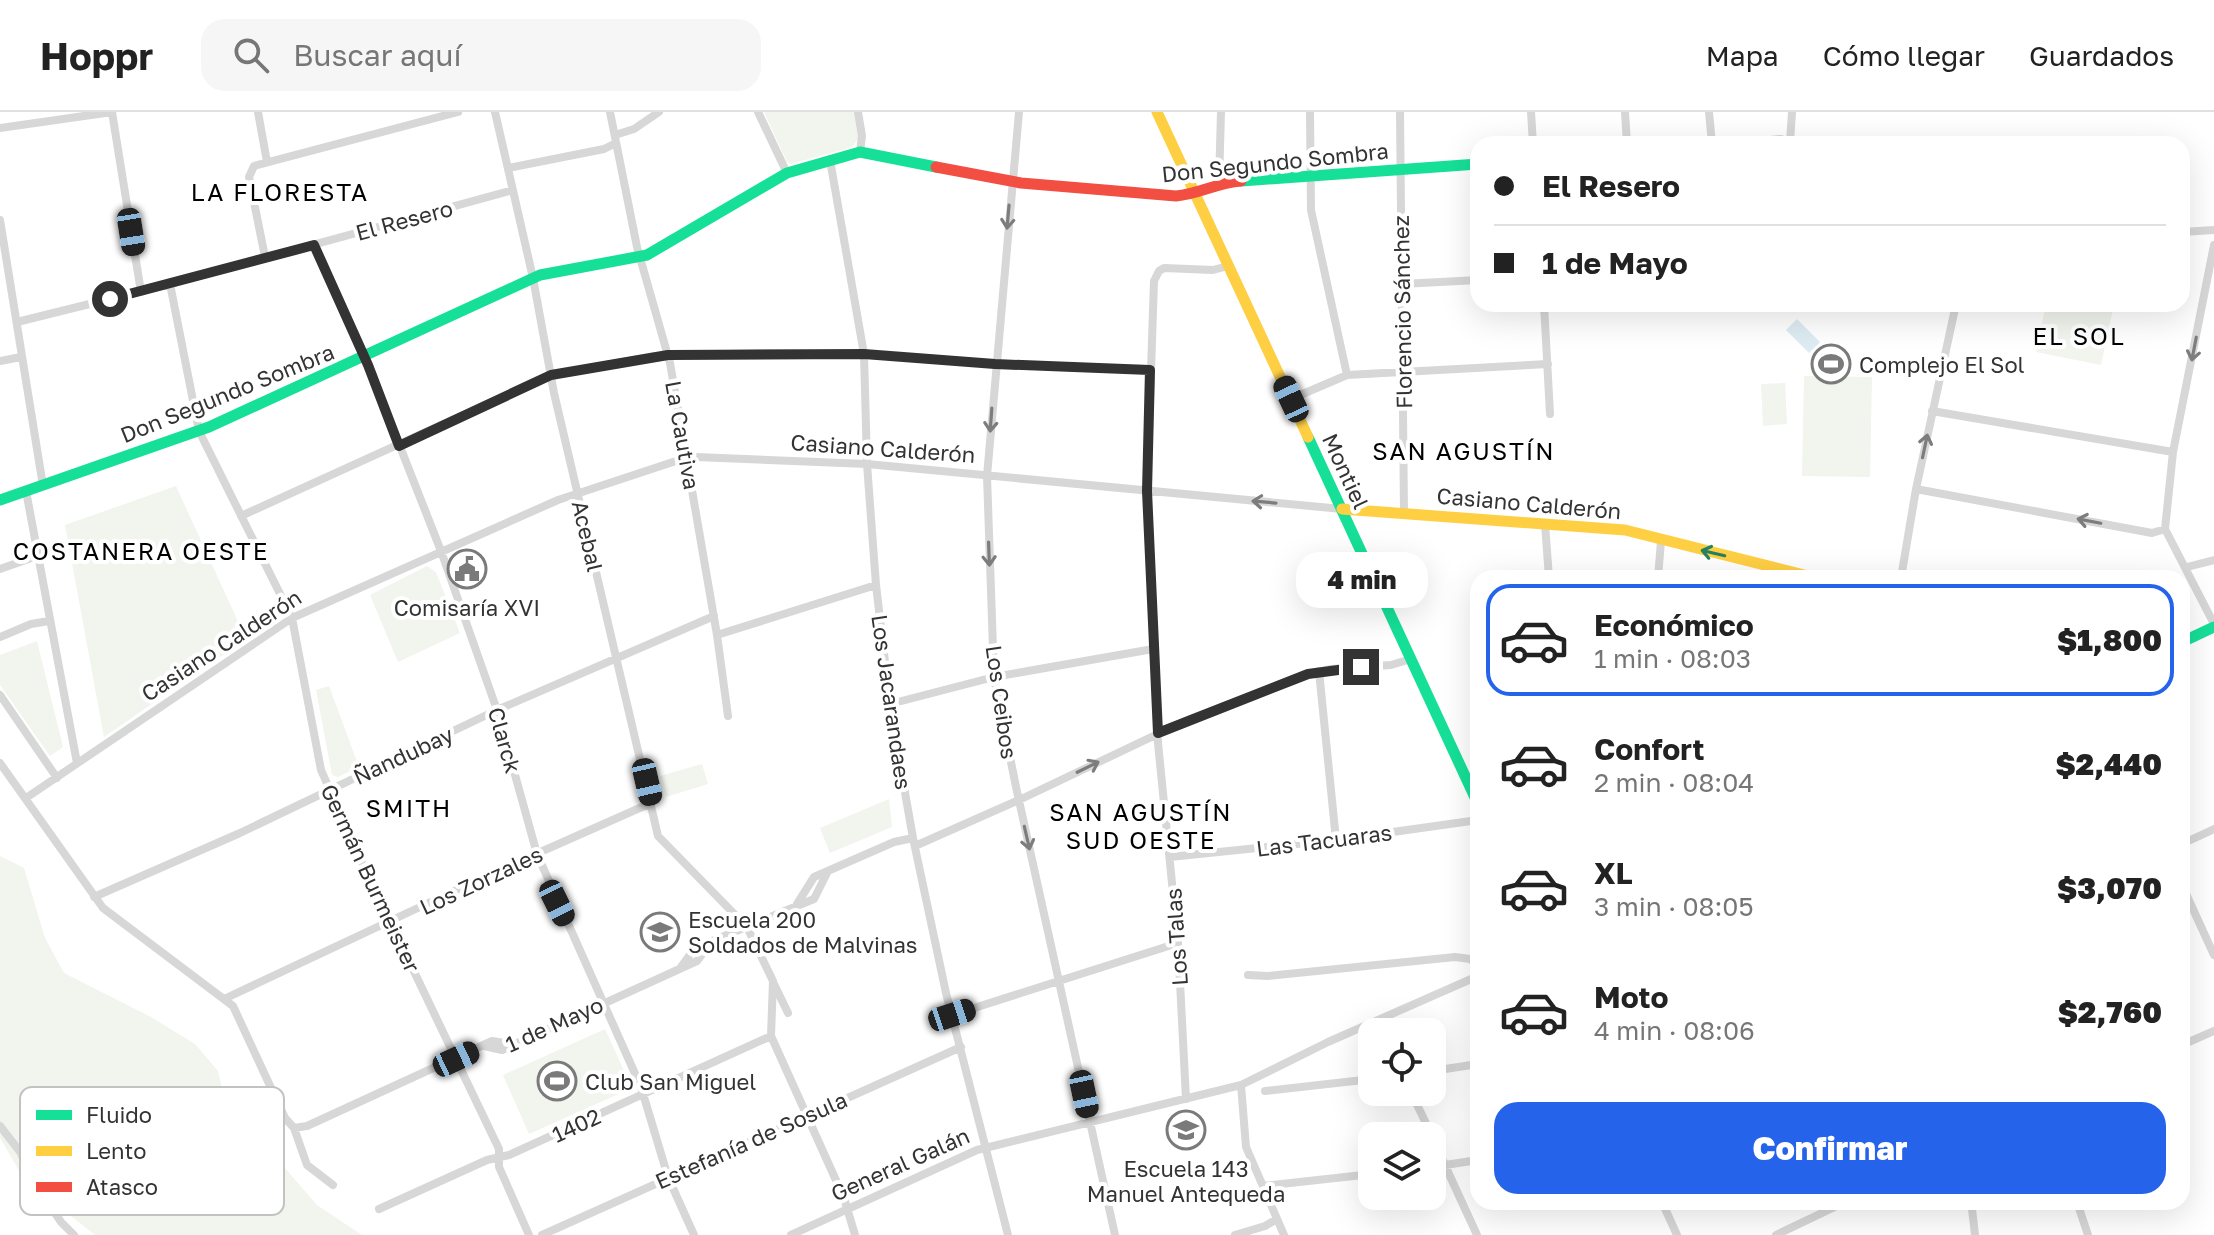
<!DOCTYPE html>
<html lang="es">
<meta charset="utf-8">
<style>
:root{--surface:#fff;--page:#f6f6f6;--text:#222;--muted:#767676;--line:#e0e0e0;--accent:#2563eb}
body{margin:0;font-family:"Golos Text",sans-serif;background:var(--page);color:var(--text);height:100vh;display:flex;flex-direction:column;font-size:30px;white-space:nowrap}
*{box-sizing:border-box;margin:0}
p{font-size:26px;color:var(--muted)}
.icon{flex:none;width:44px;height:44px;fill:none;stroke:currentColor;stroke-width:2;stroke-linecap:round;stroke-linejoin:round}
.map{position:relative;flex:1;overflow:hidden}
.details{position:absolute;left:1470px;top:458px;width:720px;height:640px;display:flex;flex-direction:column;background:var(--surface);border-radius:24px;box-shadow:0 8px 32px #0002}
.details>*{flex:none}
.hud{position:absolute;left:1470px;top:24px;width:720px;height:176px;border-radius:24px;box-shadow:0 8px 32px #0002;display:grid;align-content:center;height:176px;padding:0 24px;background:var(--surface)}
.controls{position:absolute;left:1358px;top:906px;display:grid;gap:16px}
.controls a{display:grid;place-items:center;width:88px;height:88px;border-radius:16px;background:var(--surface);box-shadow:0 8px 32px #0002;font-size:40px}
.end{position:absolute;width:36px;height:36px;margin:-18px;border:10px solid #333;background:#fff;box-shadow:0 0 0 4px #fff}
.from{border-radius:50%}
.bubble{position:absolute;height:56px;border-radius:24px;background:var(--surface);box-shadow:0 8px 32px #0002;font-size:26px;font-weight:800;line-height:56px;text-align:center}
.car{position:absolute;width:24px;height:48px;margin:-24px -12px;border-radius:10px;box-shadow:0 0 6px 2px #0007;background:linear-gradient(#222 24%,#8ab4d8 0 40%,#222 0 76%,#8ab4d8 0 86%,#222 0)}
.hud b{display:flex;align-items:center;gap:28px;height:76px;font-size:30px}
.hud b+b{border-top:2px solid var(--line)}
.hud i{width:20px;height:20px;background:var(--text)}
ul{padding:14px 0 0;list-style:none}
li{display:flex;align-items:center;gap:24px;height:112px;margin:0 16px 12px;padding:0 8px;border:4px solid transparent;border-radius:24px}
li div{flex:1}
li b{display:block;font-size:30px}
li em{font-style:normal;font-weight:800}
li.on{border-color:var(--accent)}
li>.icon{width:72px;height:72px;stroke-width:1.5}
.primary-button{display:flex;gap:16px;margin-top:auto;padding:16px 24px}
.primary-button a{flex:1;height:92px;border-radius:24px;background:var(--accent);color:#fff;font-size:32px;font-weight:800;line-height:92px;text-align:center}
header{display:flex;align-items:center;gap:48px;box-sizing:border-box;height:112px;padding:0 40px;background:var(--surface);border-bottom:2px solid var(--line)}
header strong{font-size:38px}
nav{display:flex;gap:44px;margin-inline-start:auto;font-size:28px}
.search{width:560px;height:72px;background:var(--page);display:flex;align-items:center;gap:20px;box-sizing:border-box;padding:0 28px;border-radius:24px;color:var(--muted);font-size:30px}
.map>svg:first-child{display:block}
.green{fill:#f1f5ed}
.water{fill:#ddebf3}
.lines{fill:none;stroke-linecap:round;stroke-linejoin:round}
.street{stroke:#d7d7d7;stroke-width:8}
.fast{stroke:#16e098;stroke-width:11}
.slow{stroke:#ffcf43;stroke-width:11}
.jam{stroke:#f24e42;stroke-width:11}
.oneway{stroke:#7d7d7d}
.oneway2{stroke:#268160}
.route{stroke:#333;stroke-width:10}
.labels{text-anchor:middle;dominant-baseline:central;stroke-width:8;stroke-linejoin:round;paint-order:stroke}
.street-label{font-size:22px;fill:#333;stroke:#fff}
.poi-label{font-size:22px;fill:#333;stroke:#fff;text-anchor:start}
.neighbourhood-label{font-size:24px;letter-spacing:2px;fill:#000;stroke:#fff}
.key{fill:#fff;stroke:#c2c2c2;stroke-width:2}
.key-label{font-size:22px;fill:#333}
</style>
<header>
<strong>Hoppr</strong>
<div class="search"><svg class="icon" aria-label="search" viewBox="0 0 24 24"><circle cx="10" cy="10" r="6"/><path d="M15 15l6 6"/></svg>Buscar aquí</div>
<nav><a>Mapa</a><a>Cómo llegar</a><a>Guardados</a></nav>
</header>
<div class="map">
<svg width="2214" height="1123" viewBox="0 0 2214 1123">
<rect width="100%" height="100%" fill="#fff"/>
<path class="green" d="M764 0H855L859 26 852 35 791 52 787 50Z
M2046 192 2114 193 2101 253 2036 240Z
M1804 264 1872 265 1870 365 1802 364Z
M1785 271 1787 312 1763 314 1761 272Z
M176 374 246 527 104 625 65 413Z
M427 454 436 460 460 521 398 550 370 483Z
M37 529 63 635 50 644 0 573V543Z
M329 574 359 655 338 665 332 663 316 578Z
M702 652 708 672 666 685 660 664Z
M889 687 892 715 830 741 820 716Z
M0 744 24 756 45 826 64 861 151 905 195 932 218 959 224 986 317 1093 362 1123H95L24 1067 0 1026Z
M605 917 632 976 529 1022 503 963Z"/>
<path class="water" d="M1797 207 1820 230 1809 241 1786 218Z"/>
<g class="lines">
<path class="street" d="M112 0 141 180
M258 0 267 50
M495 0 533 166 554 281 658 724 747 815 773 869 771 924 844 1086 855 1123
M610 0 637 135 670 251 717 523 728 604
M758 0 787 61
M858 0 862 24 860 40
M1019 0 987 364 994 565 1016 675 1115 1123
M1310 0 1311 98 1347 263
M1400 0 1404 401
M1531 0 1533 32
M1625 0 1627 32
M1709 0 1712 32
M0 16 112 0
M615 23 634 17 659 0
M1790 30 1792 0
M1728 32 1781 27 1795 32
M830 48 864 242 867 352 876 473 891 601 913 726 946 881 1008 1123
M508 56 604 37 616 31
M1219 71 1221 0
M0 108 43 374
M2182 120 2214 118
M314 133 368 253 441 439 497 598 537 742 641 975 668 1065 694 1123
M2214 133 2173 340 2165 417 2214 512
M265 145 249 65 254 54 458 0
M170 172 199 319 292 506 321 658 364 755 499 1037V1055L529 1123
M1402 172 1478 168
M1544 192 1550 302
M17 210 170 172 513 78
M0 249 21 245
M1291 287 1347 263 1548 252
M1932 299 2173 340
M1916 377 2152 421 2165 417
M26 379 77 651
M241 404 551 263 655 244 768 241 864 242 995 252 1150 258
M1545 412 1549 466
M2187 455 2214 448
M0 457 37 444
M1658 466 1661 429
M1901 466 1916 377 1956 192
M717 523 876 473
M0 525 31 512 49 509
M1319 559 1336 728
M0 583 57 666
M890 592 994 565 1153 537
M0 651 103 796 233 894 285 1006 294 1016 307 1053 333 1073
M26 686 292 506 558 388 679 348 696 345 867 352 1342 397
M2182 732 2214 717
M915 734 1019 688 1185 609 1308 562 1331 557 1391 553 1411 547
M1170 745 1336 728 1478 708
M2182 773 2214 843
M94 785 240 721 497 598 714 504
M797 792 814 765 894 730 913 726
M712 829 814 787 828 759
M1248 863 1268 864 1455 845 1470 847 1478 854
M773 870 788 901
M224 887 486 764 651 691
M952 903 1178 831
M2182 933 2214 919
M484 934 502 938 697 849 712 829 694 837 681 855
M1432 959 1478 952
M1241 973 1246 1035 1284 1123
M1265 979 1372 967
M1411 980 1432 1024
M1186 987 1178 831 1158 631 1147 379 1154 169 1159 159 1164 156 1213 158 1228 154
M0 1014 21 1041 28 1061 61 1110 74 1123
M294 1016 307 1014 492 929 512 932
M1432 1025 1477 1123
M1432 1055 1478 1048
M1263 1074 1372 1062
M1662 1090 1677 1123
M2077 1090 2088 1123
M379 1097 487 1048 509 1043 771 924
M1972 1097 1975 1123
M542 1123 961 935
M791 1123 977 1038 1241 973 1328 930 1478 864
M1235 1123 1265 1114 1277 1107
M1776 1123 1845 1090"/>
<path class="fast" d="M1241 69 1478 52
M1308 325 1478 692
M0 388 209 315 540 163 647 143 787 61 860 40 936 55
M2182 530 2214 515"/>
<path class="slow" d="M1157 0 1308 325
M1342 397 1625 418 1816 466"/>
<path class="jam" d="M936 55 1021 71 1176 84C1199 82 1216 71 1241 69"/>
</g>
<defs><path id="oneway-shaft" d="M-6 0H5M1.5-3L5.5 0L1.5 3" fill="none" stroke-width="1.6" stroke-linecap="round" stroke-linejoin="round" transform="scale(2)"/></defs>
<g class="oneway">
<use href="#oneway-shaft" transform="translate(1008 105) rotate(95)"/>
<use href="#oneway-shaft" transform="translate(2194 237) rotate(101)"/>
<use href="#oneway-shaft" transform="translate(991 308) rotate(94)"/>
<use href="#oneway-shaft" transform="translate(1925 334) rotate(-78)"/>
<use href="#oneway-shaft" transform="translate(1264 390) rotate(-175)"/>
<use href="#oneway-shaft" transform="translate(2089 409) rotate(-169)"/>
<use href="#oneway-shaft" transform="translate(989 442) rotate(88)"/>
<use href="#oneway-shaft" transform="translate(1088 655) rotate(-26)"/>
<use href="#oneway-shaft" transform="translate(1027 726) rotate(77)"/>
</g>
<use class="oneway2" href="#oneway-shaft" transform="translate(1713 441) rotate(-167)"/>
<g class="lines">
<path class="route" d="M110 187 314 133 368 253 399 334 551 263 668 243 864 242 995 252 1150 258 1147 379 1158 621 1308 562 1361 555"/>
</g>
<defs>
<g id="stadium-ring" transform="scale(2)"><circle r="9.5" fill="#fff" stroke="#7a7a7a" stroke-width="1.5"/><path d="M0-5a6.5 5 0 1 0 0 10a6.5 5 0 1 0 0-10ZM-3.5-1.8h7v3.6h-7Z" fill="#7a7a7a"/></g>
<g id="civic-ring" transform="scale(2)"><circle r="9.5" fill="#fff" stroke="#7a7a7a" stroke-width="1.5"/><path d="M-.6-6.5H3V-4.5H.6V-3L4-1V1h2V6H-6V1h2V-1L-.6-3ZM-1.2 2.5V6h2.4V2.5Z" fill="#7a7a7a"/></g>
<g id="school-ring" transform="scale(2)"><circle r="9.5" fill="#fff" stroke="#7a7a7a" stroke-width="1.5"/><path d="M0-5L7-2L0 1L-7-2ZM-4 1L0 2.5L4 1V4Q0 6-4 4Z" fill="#7a7a7a"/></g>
</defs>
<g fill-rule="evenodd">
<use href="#stadium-ring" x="1831" y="252"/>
<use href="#civic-ring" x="467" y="457"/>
<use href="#school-ring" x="660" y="820"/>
<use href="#stadium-ring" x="557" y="969"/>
<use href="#school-ring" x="1186" y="1018"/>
</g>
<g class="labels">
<g class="street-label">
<text transform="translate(1275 50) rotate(-6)">Don Segundo Sombra</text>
<text transform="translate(404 108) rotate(-15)">El Resero</text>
<text transform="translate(1402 200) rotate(-91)">Florencio Sánchez</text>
<text transform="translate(227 281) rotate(-22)">Don Segundo Sombra</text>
<text transform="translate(683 323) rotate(80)">La Cautiva</text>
<text transform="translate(883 336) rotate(4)">Casiano Calderón</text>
<text transform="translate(1346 359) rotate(65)">Montiel</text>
<text transform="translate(1529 391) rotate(5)">Casiano Calderón</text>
<text transform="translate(588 424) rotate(77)">Acebal</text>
<text transform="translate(221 533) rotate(-33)">Casiano Calderón</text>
<text transform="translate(892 590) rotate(82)">Los Jacarandaes</text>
<text transform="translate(1002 590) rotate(82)">Los Ceibos</text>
<text transform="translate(505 628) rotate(74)">Clarck</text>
<text transform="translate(403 643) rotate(-25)">Ñandubay</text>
<text transform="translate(1324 728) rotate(-7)">Las Tacuaras</text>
<text transform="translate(371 766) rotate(65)">Germán Burmeister</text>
<text transform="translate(481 768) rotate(-25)">Los Zorzales</text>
<text transform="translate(1176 825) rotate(-94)">Los Talas</text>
<text transform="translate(554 912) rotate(-24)">1 de Mayo</text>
<text transform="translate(576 1013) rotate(-25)">1402</text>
<text transform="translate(751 1028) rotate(-24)">Estefanía de Sosula</text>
<text transform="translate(900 1052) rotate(-24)">General Galán</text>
</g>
<g class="poi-label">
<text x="1859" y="252">Complejo El Sol</text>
<text x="467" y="495" text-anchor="middle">Comisaría XVI</text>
<text x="688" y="807">Escuela 200<tspan x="688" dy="25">Soldados de Malvinas</tspan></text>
<text x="585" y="969">Club San Miguel</text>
<text x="1186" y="1056" text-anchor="middle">Escuela 143<tspan x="1186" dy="25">Manuel Antequeda</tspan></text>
</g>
<g class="neighbourhood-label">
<text x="280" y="79">LA FLORESTA</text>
<text x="2079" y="223">EL SOL</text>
<text x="1464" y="338">SAN AGUSTÍN</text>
<text x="141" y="438">COSTANERA OESTE</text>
<text x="409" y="695">SMITH</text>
<text x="1141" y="699">SAN AGUSTÍN<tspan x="1141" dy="28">SUD OESTE</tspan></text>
</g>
</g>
<rect x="20" y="975" width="264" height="128" rx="12" class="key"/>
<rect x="36" y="998" width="36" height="10" fill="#16e098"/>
<rect x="36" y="1034" width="36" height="10" fill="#ffcf43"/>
<rect x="36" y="1070" width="36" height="10" fill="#f24e42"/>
<g class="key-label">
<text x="86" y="1011">Fluido</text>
<text x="86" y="1047">Lento</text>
<text x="86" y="1083">Atasco</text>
</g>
</svg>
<div class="controls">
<a><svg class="icon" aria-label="locate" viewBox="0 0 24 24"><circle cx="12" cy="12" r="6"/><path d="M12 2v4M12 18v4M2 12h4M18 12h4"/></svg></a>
<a><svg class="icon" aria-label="layers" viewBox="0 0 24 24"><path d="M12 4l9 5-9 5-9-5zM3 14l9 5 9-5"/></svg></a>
</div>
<i class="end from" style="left:110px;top:187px"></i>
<i class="end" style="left:1361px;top:555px"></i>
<div class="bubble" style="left:1296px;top:440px;width:132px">4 min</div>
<i class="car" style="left:131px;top:120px;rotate:171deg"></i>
<i class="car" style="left:1291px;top:287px;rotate:335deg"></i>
<i class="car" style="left:647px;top:670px;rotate:167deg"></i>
<i class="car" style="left:557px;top:791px;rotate:154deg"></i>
<i class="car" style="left:952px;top:903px;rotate:72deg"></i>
<i class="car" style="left:456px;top:947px;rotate:65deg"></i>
<i class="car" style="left:1084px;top:982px;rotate:168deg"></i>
<div class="hud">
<b><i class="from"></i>El Resero</b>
<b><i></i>1 de Mayo</b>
</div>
<section class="details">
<ul>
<li class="on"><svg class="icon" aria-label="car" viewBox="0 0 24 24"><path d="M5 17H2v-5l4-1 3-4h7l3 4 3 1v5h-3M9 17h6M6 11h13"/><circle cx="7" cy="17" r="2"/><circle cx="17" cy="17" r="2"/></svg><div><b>Económico</b><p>1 min · 08:03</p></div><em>$1,800</em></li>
<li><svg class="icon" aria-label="car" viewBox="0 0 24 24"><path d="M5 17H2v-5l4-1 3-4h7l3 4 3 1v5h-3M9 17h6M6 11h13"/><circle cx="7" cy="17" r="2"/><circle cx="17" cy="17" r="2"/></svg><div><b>Confort</b><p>2 min · 08:04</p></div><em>$2,440</em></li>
<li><svg class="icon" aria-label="car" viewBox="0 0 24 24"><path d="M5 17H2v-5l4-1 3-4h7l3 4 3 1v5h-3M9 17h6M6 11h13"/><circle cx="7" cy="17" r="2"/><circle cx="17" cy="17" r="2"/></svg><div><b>XL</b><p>3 min · 08:05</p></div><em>$3,070</em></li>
<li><svg class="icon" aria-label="car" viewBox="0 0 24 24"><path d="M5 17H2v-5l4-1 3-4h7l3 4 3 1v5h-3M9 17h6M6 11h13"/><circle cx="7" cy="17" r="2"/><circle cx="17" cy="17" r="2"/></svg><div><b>Moto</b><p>4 min · 08:06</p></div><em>$2,760</em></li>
</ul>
<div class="primary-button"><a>Confirmar</a></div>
</section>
</div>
